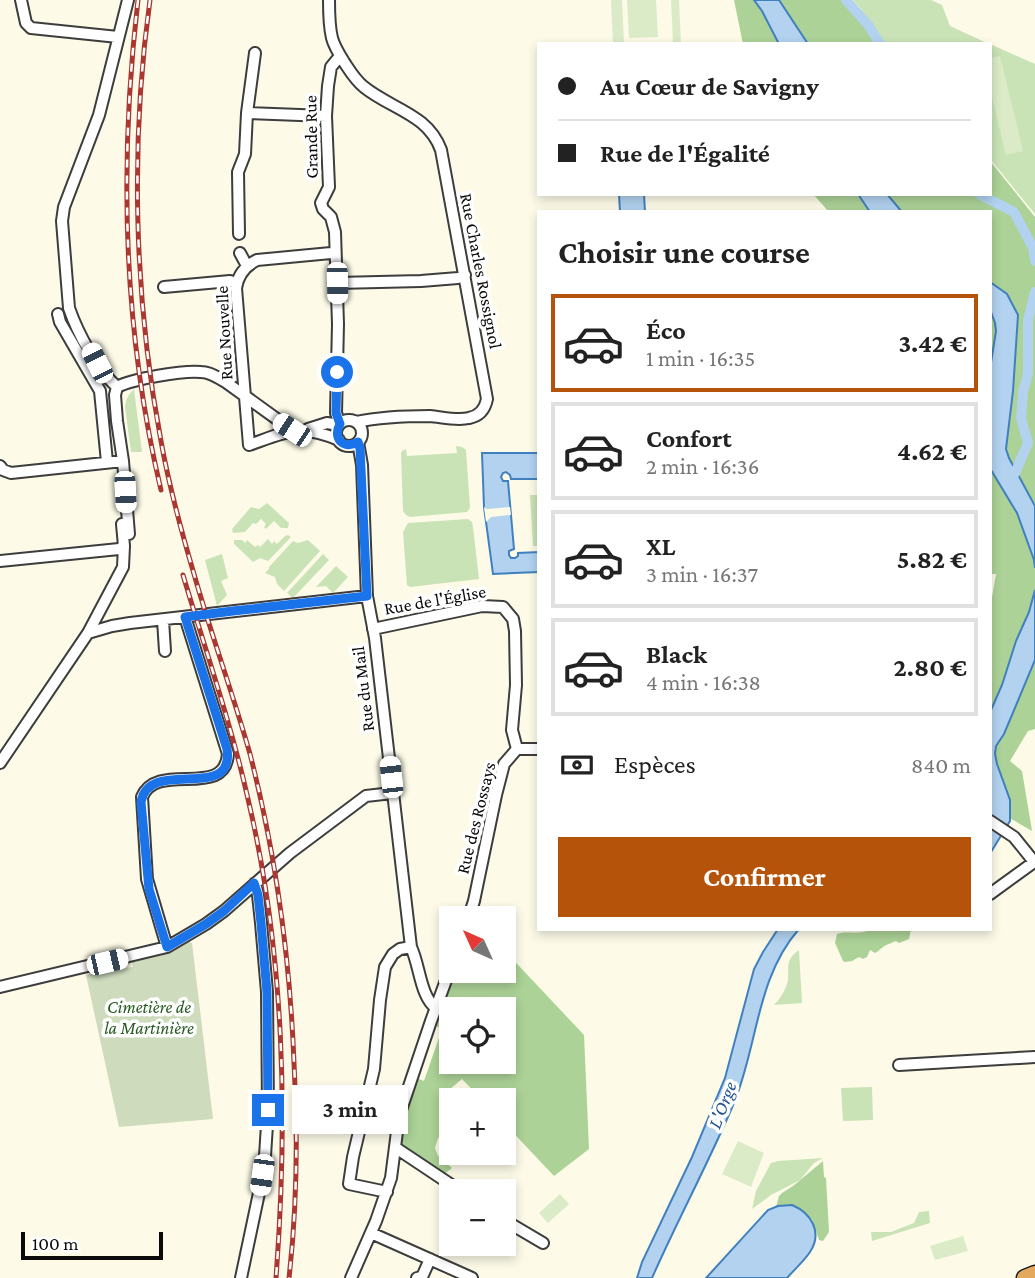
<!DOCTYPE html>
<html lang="fr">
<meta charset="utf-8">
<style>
:root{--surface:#fff;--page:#f2f2f2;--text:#222;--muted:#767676;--line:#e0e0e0;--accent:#b45309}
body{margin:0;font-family:"Crimson Pro",serif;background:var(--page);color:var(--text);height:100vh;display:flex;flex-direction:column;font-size:26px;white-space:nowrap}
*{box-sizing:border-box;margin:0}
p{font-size:23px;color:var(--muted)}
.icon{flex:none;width:38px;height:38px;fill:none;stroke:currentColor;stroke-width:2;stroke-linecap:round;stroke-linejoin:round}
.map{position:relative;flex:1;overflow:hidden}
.panel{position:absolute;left:537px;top:210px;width:455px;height:721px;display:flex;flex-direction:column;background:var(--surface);border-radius:0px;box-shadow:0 4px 10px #0003}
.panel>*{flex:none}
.top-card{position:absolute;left:537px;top:42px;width:455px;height:154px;border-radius:0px;box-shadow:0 4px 10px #0003;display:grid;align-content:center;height:154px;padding:0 21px;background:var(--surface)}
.needle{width:46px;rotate:315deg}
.controls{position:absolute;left:439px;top:906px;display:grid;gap:14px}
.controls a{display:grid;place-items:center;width:77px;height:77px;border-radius:0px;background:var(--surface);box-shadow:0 4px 10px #0003;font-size:35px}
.scale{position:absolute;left:21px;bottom:18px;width:142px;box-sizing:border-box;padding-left:7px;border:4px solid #0a0a0a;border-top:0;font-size:19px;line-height:24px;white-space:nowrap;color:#0a0a0a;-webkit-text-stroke:5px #fff;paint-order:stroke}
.end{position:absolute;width:32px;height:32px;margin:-16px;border:9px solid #1a73e8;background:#fff;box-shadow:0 0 0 4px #fff}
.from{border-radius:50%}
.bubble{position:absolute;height:49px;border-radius:0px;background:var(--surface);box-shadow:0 4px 10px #0003;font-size:23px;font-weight:700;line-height:49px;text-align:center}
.car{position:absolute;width:21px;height:42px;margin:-21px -10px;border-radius:9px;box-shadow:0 0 5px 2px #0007;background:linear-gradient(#fff 24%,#345 0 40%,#fff 0 76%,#345 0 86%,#fff 0)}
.top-card b{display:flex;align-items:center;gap:24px;height:66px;font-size:26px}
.top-card b+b{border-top:2px solid var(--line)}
.top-card i{width:18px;height:18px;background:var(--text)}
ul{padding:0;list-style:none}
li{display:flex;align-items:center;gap:21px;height:98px;margin:0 14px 10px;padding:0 7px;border:4px solid var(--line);border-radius:0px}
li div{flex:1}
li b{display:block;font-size:26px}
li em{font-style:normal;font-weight:700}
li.selected{border-color:var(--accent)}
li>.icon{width:63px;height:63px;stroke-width:1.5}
h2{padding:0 21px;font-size:32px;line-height:84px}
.pay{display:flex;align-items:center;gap:18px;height:77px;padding:0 21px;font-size:26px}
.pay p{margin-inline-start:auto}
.action{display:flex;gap:14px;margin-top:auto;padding:14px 21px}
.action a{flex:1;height:80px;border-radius:0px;background:var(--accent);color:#fff;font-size:28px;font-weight:700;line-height:80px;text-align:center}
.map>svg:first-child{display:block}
.green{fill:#c9e3b6}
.forest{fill:#acd297;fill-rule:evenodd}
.cemetery{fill:#cedbbd}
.pitch{fill:#dbebc7}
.water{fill:#b2d2ef;stroke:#4180be;stroke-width:2}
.pier{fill:#fdfbe8}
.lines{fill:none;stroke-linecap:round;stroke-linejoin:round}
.canal{stroke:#b2d2ef;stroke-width:10}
.minor-casing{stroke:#3d3d3d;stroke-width:14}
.highway-casing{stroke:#1b1b1b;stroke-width:19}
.minor{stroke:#fff;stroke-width:10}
.highway{stroke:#e5a95e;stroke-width:16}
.rail-casing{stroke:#aa3731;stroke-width:5}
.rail{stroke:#fff;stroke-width:2.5;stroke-dasharray:8;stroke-linecap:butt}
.route{stroke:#1a73e8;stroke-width:9}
.labels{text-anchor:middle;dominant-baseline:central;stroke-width:7;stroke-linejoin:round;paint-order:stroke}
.street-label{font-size:18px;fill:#0a0a0a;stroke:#fff}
.park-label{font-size:18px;font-style:italic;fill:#285922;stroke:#fff}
.water-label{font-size:19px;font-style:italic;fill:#21538d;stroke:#fff}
</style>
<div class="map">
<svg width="1035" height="1278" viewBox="0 0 1035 1278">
<rect width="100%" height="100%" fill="#fdfbe8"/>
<path class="green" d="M853 0H931L942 5 950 26 989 44H882L861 9Z
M990 44 1035 64V214L991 160Z
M134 389 142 452H131L125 407C126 399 128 395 134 389Z
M456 446 462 447 466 450 470 508 467 512 410 517 406 515 403 511 401 454 402 451 406 449 407 456 457 453Z
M530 495H539V546H533Z
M267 503 289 523 288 528H281L274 521 266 529 264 527 266 524 261 519 256 524 253 523 245 532 233 533 232 529 251 507 259 509Z
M468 519 472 522 473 527 479 579 410 587 407 585 403 532 408 523Z
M288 535 291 537 268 561 260 558 253 562 234 544V540H242L245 543 247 540 255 547 258 545 260 547 268 539 272 544 274 541 277 544 285 536Z
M308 540 320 551 284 591 277 584 275 577 265 573 269 569V567L293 541 298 543Z
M222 554 228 578 221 581 227 595 217 606 205 560Z
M323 554 329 560 293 598 287 593Z
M336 566 348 577 333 593 326 586 316 587Z
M799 950 802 1003 774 1005C780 999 786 990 788 980 789 966 785 960 799 950Z
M872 1087 873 1120 843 1121 841 1088Z
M823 1158 814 1163 800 1180 771 1195 752 1209 756 1191 771 1163 778 1161Z
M929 1211 930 1223 872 1241 871 1232H891L914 1223 919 1212Z"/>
<path class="forest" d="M734 0H851L860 10 881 44H743Z
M991 162 1035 217V729L1028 731 1010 761 1022 771 1032 831 991 807 990 609 996 574H990V212H829L813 194H990Z
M872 929H911L909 939 899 943 896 941C892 943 887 944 883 947 880 949 879 951 875 953L870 950 867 957 863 959 859 957 852 961 845 962 843 961 835 943 837 934C850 930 857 936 872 929Z
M504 950 584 1035 589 1149 554 1176 504 1123V1101H483L462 1079 443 1095 451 1105V1122L447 1132 438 1138 435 1148 438 1156 452 1168 442 1176 399 1149 401 1117 414 1077 424 1081 442 1029 432 1024 452 971H504ZM452 1010H504V1062H452Z
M823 1161 824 1177 826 1178 829 1232 823 1241 819 1240 812 1220 800 1209 792 1205 776 1207 779 1196 782 1193 793 1186Z"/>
<path class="cemetery" d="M186 941 192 943 213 1119 119 1127 86 975 124 966 125 968 133 967 131 958Z"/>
<path class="pitch" d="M611 0H622L624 44H613Z
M627 0H656L658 37 629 38Z
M671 0H679L681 44H673Z
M1000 56 1023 151 1006 155 991 93V58Z
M738 1141 764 1153 751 1187 722 1174Z
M560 1194 569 1204 548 1223 539 1213Z
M963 1236 968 1251 935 1260 930 1246Z"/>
<path class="water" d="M754 0H779L808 44H779L762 11Z
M619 194H644L645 212H620Z
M858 194H887L902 212H870Z
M990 282 1007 294 1018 315 1013 391 1006 449 1009 458 1035 506V568L1034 560 1017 513 991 470 990 369 996 331 995 323 991 312Z
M482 453H539V479H511L510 475 506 472 503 473 501 477 503 481H508L514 549 509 551V555L511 558H515L518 556V553L539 552V572L493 574 484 507Z
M1035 590V660L1004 734 996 746 995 754 997 764 1010 800V821L991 852V830L992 827 990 822 991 710 1002 685 1016 641 1029 612Z
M778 929H799C756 978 758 1045 734 1103 709 1162 678 1219 652 1278H637L642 1262 692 1157 725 1078 754 969 763 952Z
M792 1205C811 1213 823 1232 810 1252 804 1261 794 1270 787 1278H706L768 1210 778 1206Z"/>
<path class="pier" d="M484 507 487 509 510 507 511 515 491 517 486 522Z"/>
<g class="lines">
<path class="canal" d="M846 0 869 26 880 44
M979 194 1014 212 1033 248 1035 261
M1012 477 1015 473 1028 443 1021 418 1023 392 1028 373V320L1035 292"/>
<g class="minor-casing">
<path id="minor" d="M21 0 26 23 31 28 118 37
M329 0C329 12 329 26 332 38 334 46 339 54 344 62 350 71 355 80 364 87 391 109 428 114 441 150L487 399C485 409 480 416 469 418 457 421 442 417 430 416 405 416 380 417 356 422
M247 113 326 116
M239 234 238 172 245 154 247 113 255 53
M240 253 247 266
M331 253 257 260C245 266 238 275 236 288L249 445C286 432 300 423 339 440
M337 283 421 281 458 278 465 275
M164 287 230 281 236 283
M58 314 60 322 100 391 107 462
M117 387C97 369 78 334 69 308L62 221 64 207 99 115 128 0
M117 387C132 379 184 370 201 372 210 372 219 378 227 383L292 430
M117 387 115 395 117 421 123 461 129 534
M336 433a13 13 0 1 1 26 0a13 13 0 1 1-26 0Z
M340 424 336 413 338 324 335 232 331 217 323 209 321 203 329 187 326 116 328 86 331 67 340 56
M308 429 327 423 339 425
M358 442 362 465 367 596 375 638 411 947C420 966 420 996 436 1008
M0 466 3 470 11 473 123 461
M0 561 119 549 124 546
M163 620 165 651
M373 629 482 606 503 607 513 619 515 631 516 685 512 730 517 749
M88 633 112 626 130 623 367 596
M517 749H539
M0 763 88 633 123 567 124 546 122 524
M990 821 1014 837 1035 863
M990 894 1034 862
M468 919 474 901 496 795 504 764 517 749
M167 947 147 879 142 797C157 760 225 800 228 754L185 617
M0 987 167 947 206 924 224 911 290 853 366 796 392 793
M899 1065 1035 1057
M396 1148 462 1192
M387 1192 349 1184 353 1157 374 1069 380 1000 385 967 393 954 400 949 411 947
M504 1220 543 1243
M371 1233 472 1278
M241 1278 259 1193 265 1156 268 1109 267 992 261 923 258 895 255 883
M351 1278 376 1221 391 1178 399 1116 431 1021 452 964
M417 1278 422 1277 430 1259"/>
</g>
<g class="highway-casing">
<path id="highway" d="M1025 1278 1035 1274"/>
</g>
<use href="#minor" class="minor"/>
<use href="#highway" class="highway"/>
<g class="rail-casing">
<path id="rail" d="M138 0C119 163 123 330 161 490
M150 0C130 144 134 298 161 441 169 486 181 530 194 574 211 634 233 694 250 754 276 855 290 959 294 1063 298 1135 297 1207 289 1278
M183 575C205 649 231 723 248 799 285 955 288 1118 276 1278"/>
</g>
<use href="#rail" class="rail"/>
</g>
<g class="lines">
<path class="route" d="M268 1110 267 992 261 923 258 895 254 883 224 911 206 924 167 947 149 889 141 802C149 756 235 804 227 749L185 617 233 611 367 596 360 448 358 442C344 450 332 439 340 424L336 413 337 372"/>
</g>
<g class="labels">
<g class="street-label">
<text transform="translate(311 137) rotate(-91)">Grande Rue</text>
<text transform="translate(481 271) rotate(79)">Rue Charles Rossignol</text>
<text transform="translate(224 333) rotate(-93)">Rue Nouvelle</text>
<text transform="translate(435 600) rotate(-10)">Rue de l'Église</text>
<text transform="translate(363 689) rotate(-97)">Rue du Mail</text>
<text transform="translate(476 818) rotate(-76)">Rue des Rossays</text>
</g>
<g class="park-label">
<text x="149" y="1007">Cimetière de<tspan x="149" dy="21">la Martinière</tspan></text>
</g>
<g class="water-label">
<text transform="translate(722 1105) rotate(-69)">L'Orge</text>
</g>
</g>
</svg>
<div class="controls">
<a><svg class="needle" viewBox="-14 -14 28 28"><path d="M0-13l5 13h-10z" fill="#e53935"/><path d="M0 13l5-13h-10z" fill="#767676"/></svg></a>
<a><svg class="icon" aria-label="locate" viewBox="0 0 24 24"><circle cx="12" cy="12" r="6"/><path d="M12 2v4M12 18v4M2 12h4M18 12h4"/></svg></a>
<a>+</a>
<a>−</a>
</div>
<div class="scale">100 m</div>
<i class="end from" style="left:337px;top:372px"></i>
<i class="end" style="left:268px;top:1110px"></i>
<div class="bubble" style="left:292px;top:1085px;width:116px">3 min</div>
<i class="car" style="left:337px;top:283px;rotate:179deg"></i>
<i class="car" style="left:97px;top:363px;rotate:333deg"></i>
<i class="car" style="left:292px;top:430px;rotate:303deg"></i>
<i class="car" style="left:125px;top:492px;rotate:177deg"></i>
<i class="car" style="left:391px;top:777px;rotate:354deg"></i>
<i class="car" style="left:107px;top:962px;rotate:77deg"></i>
<i class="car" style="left:262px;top:1175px;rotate:188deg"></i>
<div class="top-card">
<b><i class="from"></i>Au Cœur de Savigny</b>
<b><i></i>Rue de l'Égalité</b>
</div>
<section class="panel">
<h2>Choisir une course</h2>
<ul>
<li class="selected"><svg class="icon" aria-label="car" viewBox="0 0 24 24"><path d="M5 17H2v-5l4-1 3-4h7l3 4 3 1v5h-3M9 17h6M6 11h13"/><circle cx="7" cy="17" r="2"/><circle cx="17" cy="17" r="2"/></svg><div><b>Éco</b><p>1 min · 16:35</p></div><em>3.42 €</em></li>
<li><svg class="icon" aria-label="car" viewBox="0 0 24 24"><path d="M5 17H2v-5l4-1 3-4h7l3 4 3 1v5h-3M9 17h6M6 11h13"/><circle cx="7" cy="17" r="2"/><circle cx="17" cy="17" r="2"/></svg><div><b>Confort</b><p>2 min · 16:36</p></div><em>4.62 €</em></li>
<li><svg class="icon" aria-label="car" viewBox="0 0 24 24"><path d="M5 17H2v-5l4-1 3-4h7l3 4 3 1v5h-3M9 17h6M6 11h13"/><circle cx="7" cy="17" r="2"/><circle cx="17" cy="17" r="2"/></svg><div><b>XL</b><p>3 min · 16:37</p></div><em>5.82 €</em></li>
<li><svg class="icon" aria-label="car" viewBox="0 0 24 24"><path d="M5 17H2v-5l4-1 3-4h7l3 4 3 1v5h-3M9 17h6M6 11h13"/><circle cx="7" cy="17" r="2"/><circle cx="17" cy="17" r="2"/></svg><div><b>Black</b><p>4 min · 16:38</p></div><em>2.80 €</em></li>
</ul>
<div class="pay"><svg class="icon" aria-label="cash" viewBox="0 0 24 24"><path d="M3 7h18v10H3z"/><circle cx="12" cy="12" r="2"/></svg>Espèces<p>840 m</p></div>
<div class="action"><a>Confirmer</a></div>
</section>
</div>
